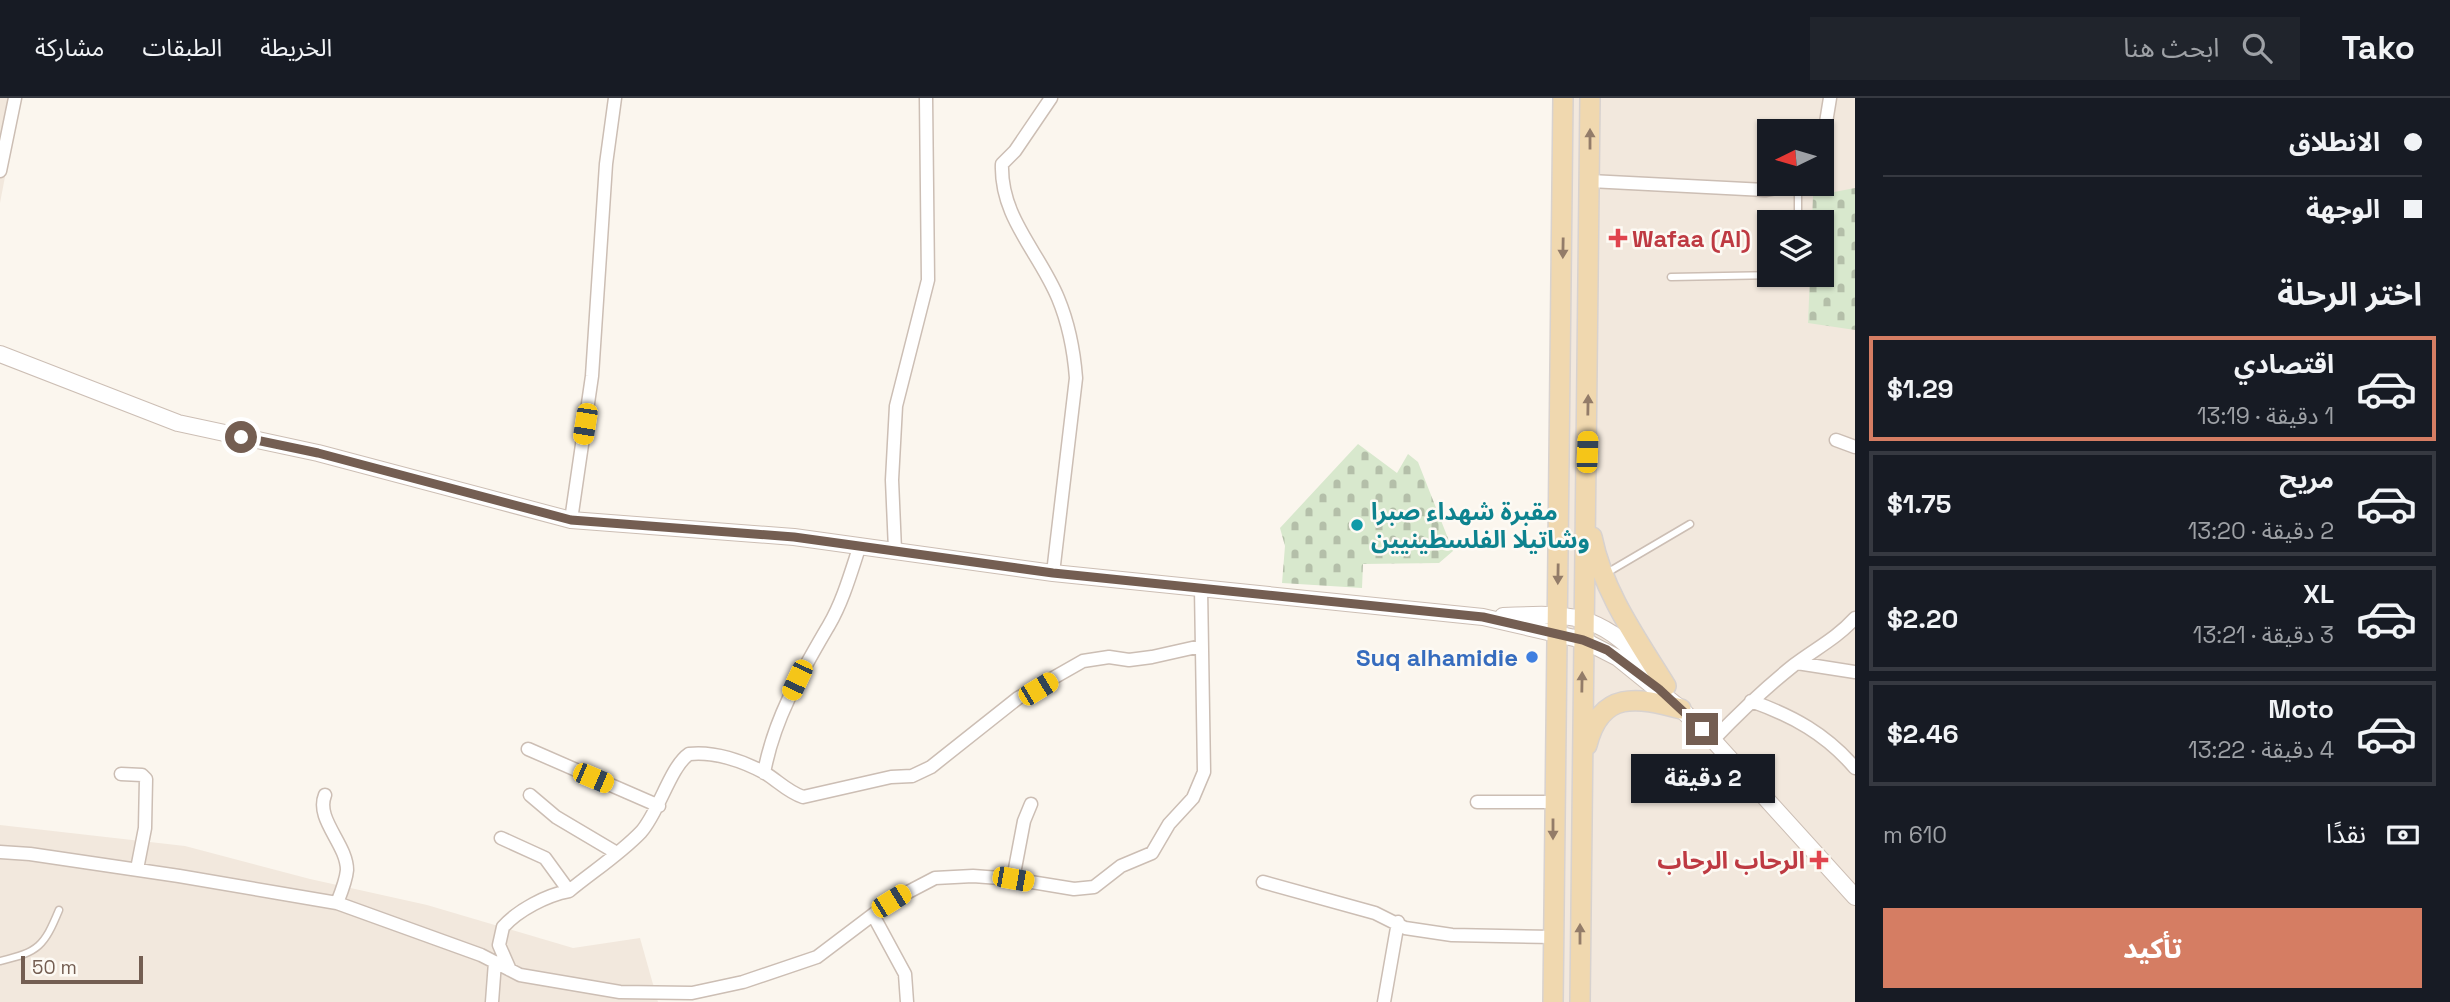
<!DOCTYPE html>
<html lang="ar">
<meta charset="utf-8">
<style>
:root{--surface:#171b24;--page:#20242c;--text:#f1f3f6;--muted:#9ea1a6;--line:#363941;--accent:#d57d63}
body{margin:0;font-family:"Space Grotesk","Noto Sans Arabic",sans-serif;background:var(--page);color:var(--text);direction:rtl;height:100vh;display:flex;flex-direction:column;font-size:26px;white-space:nowrap}
*{box-sizing:border-box;margin:0}
p{font-size:23px;color:var(--muted)}
.icon{flex:none;width:38px;height:38px;fill:none;stroke:currentColor;stroke-width:2;stroke-linecap:round;stroke-linejoin:round}
.map{position:relative;flex:1;overflow:hidden;direction:ltr}
.side{display:flex;flex-direction:column;background:var(--surface);width:595px}
.side>*{flex:none}
.banner{display:grid;align-content:center;height:154px;padding:0 28px;background:var(--surface)}
.needle{width:46px;rotate:265deg}
.fabs{position:absolute;left:1757px;top:21px;display:grid;gap:14px}
.fabs a{display:grid;place-items:center;width:77px;height:77px;border-radius:0px;background:var(--surface);box-shadow:0 2px 5px #0004;font-size:35px}
.scale{position:absolute;left:21px;bottom:18px;width:122px;box-sizing:border-box;padding-left:7px;border:4px solid #745e52;border-top:0;font-size:19px;line-height:24px;white-space:nowrap;color:#745e52;-webkit-text-stroke:5px #fdfaf4;paint-order:stroke}
.end{position:absolute;width:32px;height:32px;margin:-16px;border:9px solid #745e52;background:#fff;box-shadow:0 0 0 4px #fff}
.from{border-radius:50%}
.bubble{position:absolute;height:49px;border-radius:0px;background:var(--surface);box-shadow:0 2px 5px #0004;font-size:23px;font-weight:700;line-height:49px;text-align:center;direction:rtl}
.car{position:absolute;width:21px;height:42px;margin:-21px -10px;border-radius:9px;box-shadow:0 0 5px 2px #0007;background:linear-gradient(#f5c518 24%,#345 0 40%,#f5c518 0 76%,#345 0 86%,#f5c518 0)}
.banner b{display:flex;align-items:center;gap:24px;height:66px;font-size:26px}
.banner b+b{border-top:2px solid var(--line)}
.banner i{width:18px;height:18px;background:var(--text)}
ul{padding:0;list-style:none}
li{display:flex;align-items:center;gap:21px;height:105px;margin:0 14px 10px;padding:0 14px;border:4px solid var(--line);border-radius:0px}
li div{flex:1}
li b{display:block;font-size:26px}
li em{font-style:normal;font-weight:700}
li.active{border-color:var(--accent)}
li>.icon{width:63px;height:63px;stroke-width:1.5}
h2{padding:0 28px;font-size:32px;line-height:84px}
.pay{display:flex;align-items:center;gap:18px;height:77px;padding:0 28px;font-size:26px}
.pay p{margin-inline-start:auto}
.action{display:flex;gap:14px;margin-top:auto;padding:14px 28px}
.action a{flex:1;height:80px;border-radius:0px;background:var(--accent);color:#fff;font-size:28px;font-weight:700;line-height:80px;text-align:center}
header{display:flex;align-items:center;gap:42px;box-sizing:border-box;height:98px;padding:0 35px;background:var(--surface);border-bottom:2px solid var(--line)}
header strong{font-size:33px}
nav{display:flex;gap:38px;margin-inline-start:auto;font-size:24px}
.search{width:490px;height:63px;background:var(--page);display:flex;align-items:center;gap:18px;box-sizing:border-box;padding:0 24px;border-radius:0px;color:var(--muted);font-size:26px}
main{display:flex;flex:1;min-height:0}
.map>svg:first-child{display:block}
.residential{fill:#f2e8dd;fill-rule:evenodd}
.cemetery{fill:url(#cemetery-stones)}
.lines{fill:none;stroke-linecap:round;stroke-linejoin:round}
.service-casing{stroke:#ccbeb4;stroke-width:9}
.minor-casing{stroke:#ccbeb4;stroke-width:15}
.tertiary-casing{stroke:#ccbeb4;stroke-width:18}
.primary-casing{stroke:#d8d2cf;stroke-width:22}
.service{stroke:#fff;stroke-width:6}
.minor{stroke:#fff;stroke-width:12}
.tertiary{stroke:#fff;stroke-width:16}
.primary{stroke:#f0d8af;stroke-width:19}
.oneway{fill:#937c69}
.route{stroke:#745e52;stroke-width:9}
.health-dot{fill:#e0444e;stroke:#fdfaf4;stroke-width:2.5}
.culture-dot{fill:#0f9aa8;stroke:#fdfaf4;stroke-width:2.5}
.shop-dot{fill:#3f7fe0;stroke:#fdfaf4;stroke-width:2.5}
.labels{text-anchor:middle;dominant-baseline:central;stroke-width:5;stroke-linejoin:round;paint-order:stroke}
.health-label{font-size:24px;font-weight:bold;fill:#be3a42;stroke:#fdfaf4;text-anchor:start}
.culture-label{font-size:24px;font-weight:bold;fill:#0d838f;stroke:#fdfaf4;text-anchor:start}
.shop-label{font-size:24px;font-weight:bold;fill:#366cbe;stroke:#fdfaf4;text-anchor:end}
</style>
<header>
<strong>Tako</strong>
<div class="search"><svg class="icon" aria-label="search" viewBox="0 0 24 24"><circle cx="10" cy="10" r="6"/><path d="M15 15l6 6"/></svg>ابحث هنا</div>
<nav><a>الخريطة</a><a>الطبقات</a><a>مشاركة</a></nav>
</header>
<main>
<section class="side">
<div class="banner">
<b><i class="from"></i>الانطلاق</b>
<b><i></i>الوجهة</b>
</div>
<h2>اختر الرحلة</h2>
<ul>
<li class="active"><svg class="icon" aria-label="car" viewBox="0 0 24 24"><path d="M5 17H2v-5l4-1 3-4h7l3 4 3 1v5h-3M9 17h6M6 11h13"/><circle cx="7" cy="17" r="2"/><circle cx="17" cy="17" r="2"/></svg><div><b>اقتصادي</b><p>1 دقيقة · 13:19</p></div><em>$1.29</em></li>
<li><svg class="icon" aria-label="car" viewBox="0 0 24 24"><path d="M5 17H2v-5l4-1 3-4h7l3 4 3 1v5h-3M9 17h6M6 11h13"/><circle cx="7" cy="17" r="2"/><circle cx="17" cy="17" r="2"/></svg><div><b>مريح</b><p>2 دقيقة · 13:20</p></div><em>$1.75</em></li>
<li><svg class="icon" aria-label="car" viewBox="0 0 24 24"><path d="M5 17H2v-5l4-1 3-4h7l3 4 3 1v5h-3M9 17h6M6 11h13"/><circle cx="7" cy="17" r="2"/><circle cx="17" cy="17" r="2"/></svg><div><b>XL</b><p>3 دقيقة · 13:21</p></div><em>$2.20</em></li>
<li><svg class="icon" aria-label="car" viewBox="0 0 24 24"><path d="M5 17H2v-5l4-1 3-4h7l3 4 3 1v5h-3M9 17h6M6 11h13"/><circle cx="7" cy="17" r="2"/><circle cx="17" cy="17" r="2"/></svg><div><b>Moto</b><p>4 دقيقة · 13:22</p></div><em>$2.46</em></li>
</ul>
<div class="pay"><svg class="icon" aria-label="cash" viewBox="0 0 24 24"><path d="M3 7h18v10H3z"/><circle cx="12" cy="12" r="2"/></svg>نقدًا<p>610 m</p></div>
<div class="action"><a>تأكيد</a></div>
</section>
<div class="map">
<svg width="1855" height="904" viewBox="0 0 1855 904">
<defs>
<pattern id="cemetery-stones" width="16" height="16" patternUnits="userSpaceOnUse" patternTransform="scale(1.75)"><rect width="16" height="16" fill="#d8e8cd"/><path d="M2 7V4a2 2 0 0 1 4 0v3zM10 15v-3a2 2 0 0 1 4 0v3z" fill="#b4bfa9"/></pattern>
</defs>
<rect width="100%" height="100%" fill="#fbf6ee"/>
<path class="residential" d="M0 0H20L0 105Z
M1556 0H1855V904H1546ZM1769 33H1822V86H1769ZM1769 124H1822V177H1769Z
M0 727 185 748 310 781 427 807 573 850 640 840 658 904H0Z"/>
<path class="cemetery" d="M1855 90V232L1808 225 1810 177H1822V124H1812L1813 98Z
M1358 346 1397 375 1408 356 1418 364 1453 453 1439 465 1363 466 1362 490 1282 485 1285 448 1280 430Z"/>
<g class="lines">
<g class="service-casing">
<path id="service" d="M1798 124V86
M1671 179 1777 177
M1605 476 1690 426
M0 863C39 854 44 848 59 812"/>
</g>
<g class="minor-casing">
<path id="minor" d="M1051 0 1015 53 1002 66C1000 119 1039 154 1058 200 1068 224 1074 254 1076 280L1053 475
M1822 49 1830 0
M0 73 15 0
M1590 83 1765 92 1798 86
M1836 342 1855 349
M571 422 592 278 606 66 615 0
M895 452 892 382 896 308 928 182 926 0
M1797 565 1855 574
M1751 603C1793 618 1826 636 1855 670
M1713 642C1739 615 1765 590 1794 567 1815 551 1837 540 1855 520
M528 651 659 708
M764 675C774 620 801 575 829 527 843 503 851 474 860 447
M121 676 142 677 146 681 145 730 137 771
M325 697C315 721 347 746 347 772 346 783 341 795 337 805
M530 697 556 719 615 754
M1477 704H1553
M501 740 545 760 569 793
M0 754 30 756 179 778 337 805 481 857 520 877 620 894 692 895 743 884 817 859 891 803 935 780 973 778 1013 781 1074 791 1094 789 1121 768 1152 755 1169 726 1193 700 1204 674 1201 490
M1013 781 1024 723 1031 706
M1263 784 1375 815 1405 830 1452 837 1554 839
M873 817 905 876 907 904
M510 872 499 847 503 829C518 812 547 797 569 793 592 774 620 756 641 734 659 714 670 669 689 656 714 653 743 663 765 675 778 683 788 694 803 699L891 679 912 678 931 669 1018 600 1083 563 1109 559 1129 562 1152 559 1201 548
M492 904 495 864
M1384 904 1398 824"/>
</g>
<g class="tertiary-casing">
<path id="tertiary" d="M0 256 178 325 318 355 571 422 794 439 1053 475 1483 519 1583 542 1618 560 1681 611 1713 642 1855 799
M1503 518C1570 515 1598 514 1646 566"/>
</g>
<g class="primary-casing">
<path id="primary" d="M1592 439C1603 494 1637 541 1666 588
M1587 647C1601 592 1637 599 1681 611
M1553 904 1563 0
M1580 904 1590 0"/>
</g>
<use href="#service" class="service"/>
<use href="#minor" class="minor"/>
<use href="#tertiary" class="tertiary"/>
<use href="#primary" class="primary"/>
</g>
<defs><path id="oneway-solid" d="M-6-.8H1V-3.2L6.5 0L1 3.2V.8H-6Z" transform="scale(1.75)"/></defs>
<g class="oneway">
<use href="#oneway-solid" transform="translate(1590 41) rotate(-90)"/>
<use href="#oneway-solid" transform="translate(1563 150) rotate(91)"/>
<use href="#oneway-solid" transform="translate(1588 307) rotate(-89)"/>
<use href="#oneway-solid" transform="translate(1558 476) rotate(91)"/>
<use href="#oneway-solid" transform="translate(1582 584) rotate(-89)"/>
<use href="#oneway-solid" transform="translate(1553 731) rotate(90)"/>
<use href="#oneway-solid" transform="translate(1580 836) rotate(-90)"/>
</g>
<g class="lines">
<path class="route" d="M241 339 318 355 571 422 794 439 1053 475 1483 519 1583 542 1607 552 1659 591 1702 631"/>
</g>
<g class="health-dot">
<path d="M1614.5 129.5h7v7h7v7h-7v7h-7v-7h-7v-7h7z"/>
<path d="M1815.5 751.5h7v7h7v7h-7v7h-7v-7h-7v-7h7z"/>
</g>
<circle class="culture-dot" cx="1357" cy="427" r="7"/>
<circle class="shop-dot" cx="1532" cy="559" r="7"/>
<g class="labels">
<g class="health-label">
<text x="1632" y="140">Wafaa (Al)</text>
<text x="1805" y="762" text-anchor="end">الرحاب الرحاب</text>
</g>
<g class="culture-label">
<text x="1371" y="413">مقبرة شهداء صبرا<tspan x="1371" dy="28">وشاتيلا الفلسطينيين</tspan></text>
</g>
<g class="shop-label">
<text x="1518" y="559">Suq alhamidie</text>
</g>
</g>
</svg>
<div class="fabs">
<a><svg class="needle" viewBox="-14 -14 28 28"><path d="M0-13l5 13h-10z" fill="#e53935"/><path d="M0 13l5-13h-10z" fill="#9ea1a6"/></svg></a>
<a><svg class="icon" aria-label="layers" viewBox="0 0 24 24"><path d="M12 4l9 5-9 5-9-5zM3 14l9 5 9-5"/></svg></a>
</div>
<div class="scale">50 m</div>
<i class="end from" style="left:241px;top:339px"></i>
<i class="end" style="left:1702px;top:631px"></i>
<div class="bubble" style="left:1631px;top:656px;width:144px">2 دقيقة</div>
<i class="car" style="left:585px;top:326px;rotate:189deg"></i>
<i class="car" style="left:1587px;top:354px;rotate:2deg"></i>
<i class="car" style="left:797px;top:582px;rotate:205deg"></i>
<i class="car" style="left:1038px;top:591px;rotate:59deg"></i>
<i class="car" style="left:593px;top:680px;rotate:113deg"></i>
<i class="car" style="left:1013px;top:781px;rotate:100deg"></i>
<i class="car" style="left:891px;top:803px;rotate:58deg"></i>
</div>
</main>
